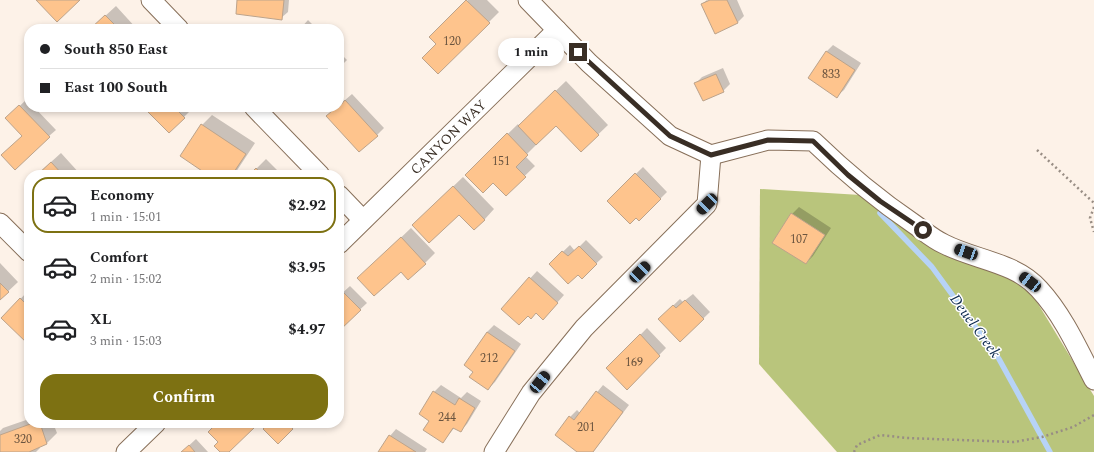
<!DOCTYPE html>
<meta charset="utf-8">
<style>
:root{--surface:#fff;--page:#f2f2f2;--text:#202124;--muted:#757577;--line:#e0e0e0;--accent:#7d7112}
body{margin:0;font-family:Spectral,serif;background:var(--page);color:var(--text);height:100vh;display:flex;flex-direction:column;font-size:15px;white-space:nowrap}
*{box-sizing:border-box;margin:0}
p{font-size:13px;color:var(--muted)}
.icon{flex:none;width:22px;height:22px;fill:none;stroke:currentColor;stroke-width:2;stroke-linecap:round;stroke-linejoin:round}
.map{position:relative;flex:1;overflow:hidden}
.details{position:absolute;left:24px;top:170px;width:320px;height:258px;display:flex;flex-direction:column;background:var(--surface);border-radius:16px;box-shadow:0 2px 6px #0003}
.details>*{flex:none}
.guide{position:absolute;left:24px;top:24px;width:320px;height:88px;border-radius:16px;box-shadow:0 2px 6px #0003;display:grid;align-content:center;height:88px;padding:0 16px;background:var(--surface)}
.end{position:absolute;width:18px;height:18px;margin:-9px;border:5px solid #392e25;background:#fff;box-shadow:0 0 0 2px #fff}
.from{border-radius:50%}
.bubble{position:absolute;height:28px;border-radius:14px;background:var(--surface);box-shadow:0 2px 6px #0003;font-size:13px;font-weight:700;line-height:28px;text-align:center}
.car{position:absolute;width:12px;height:24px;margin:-12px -6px;border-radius:5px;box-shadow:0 0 3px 1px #0007;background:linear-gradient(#222 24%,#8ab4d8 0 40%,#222 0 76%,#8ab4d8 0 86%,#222 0)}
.guide b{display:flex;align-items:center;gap:14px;height:38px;font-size:15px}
.guide b+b{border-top:1px solid var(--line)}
.guide i{width:10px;height:10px;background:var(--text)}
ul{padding:7px 0 0;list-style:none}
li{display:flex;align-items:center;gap:12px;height:56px;margin:0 8px 6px;padding:0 8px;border:2px solid transparent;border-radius:16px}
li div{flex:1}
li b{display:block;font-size:15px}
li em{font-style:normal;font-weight:700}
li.on{border-color:var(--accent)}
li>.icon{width:36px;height:36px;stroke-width:1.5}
.cta{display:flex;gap:8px;margin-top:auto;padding:8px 16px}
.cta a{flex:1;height:46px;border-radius:16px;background:var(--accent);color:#fff;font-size:16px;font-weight:700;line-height:46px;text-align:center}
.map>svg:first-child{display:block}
.forest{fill:#b9c57c}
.shadow{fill:#0003}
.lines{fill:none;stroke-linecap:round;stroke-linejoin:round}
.stream{stroke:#b7d3f7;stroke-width:5.5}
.building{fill:#fec48d;stroke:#bca38b}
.minor-casing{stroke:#876f59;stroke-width:21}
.path{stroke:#988d84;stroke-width:2.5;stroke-dasharray:2 3;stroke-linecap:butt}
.minor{stroke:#fff;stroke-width:19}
.route{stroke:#392e25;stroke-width:5}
.labels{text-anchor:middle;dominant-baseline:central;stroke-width:3;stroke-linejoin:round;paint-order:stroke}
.number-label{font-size:12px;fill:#6a543f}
.street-label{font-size:14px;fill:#392e25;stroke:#fff}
.water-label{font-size:15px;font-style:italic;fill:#0b294e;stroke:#fff}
</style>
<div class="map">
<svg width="1094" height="452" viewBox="0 0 1094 452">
<rect width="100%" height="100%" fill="#fdf2e8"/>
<path class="forest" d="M760 189 877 196 1023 279 1094 396V452H837L759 364Z"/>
<path class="shadow" d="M238 0H289L288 12 281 18Z
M468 0H487L499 12 438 73 437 44 430 37Z
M707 0 709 2 712 0H737L744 16 737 23 702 4Z
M116 6 137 29H91Z
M308 20 317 29H300Z
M833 45 861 63 844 90 837 96 809 78 827 51Z
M339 52 347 60 339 68Z
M723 68 730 84 723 91 696 83 702 77Z
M566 81 608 125 581 151 556 125 525 156 535 166 506 194 493 181 466 175 518 124 519 126Z
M352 94 384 128 377 135 337 107Z
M27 99 29 101V107H34L56 130 49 136H23L7 118Z
M145 107H194L169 132Z
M212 115 255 143 234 175H210L202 125Z
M61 153 81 175H38L41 171Z
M266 159 282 175H250Z
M643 167 667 192 639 220 608 201Z
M463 177 494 209 485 219 474 229 459 213 413 225Z
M799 207 831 228 813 256 806 263 792 214Z
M411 228 435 253 425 263 401 270 369 268Z
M586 240 603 257 582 277 578 274 550 264 570 245 575 251Z
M0 263 18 282 0 299Z
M537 271 564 295 549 312H536L502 309Z
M350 286 367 303 339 329V296Z
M29 290V343L2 318Z
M693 294 710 312 680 341 659 319 680 299 683 302Z
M494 325 521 344 495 382 488 389 475 371 465 365 487 332Z
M647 328 666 348 627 388 608 368Z
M441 385 461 398 467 392 481 401 467 424 460 431 455 427 443 442 430 420 434 392Z
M603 385 629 405 593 452H578L556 435 570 417 577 410 580 413Z
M29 419V423H53L57 433 47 443 39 446 40 448 36 452H0V431L3 428Z
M214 423H257L227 452H221L216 425Z
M271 423H298L278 443Z
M396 429 427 449 425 452H380L390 436Z
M196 439 208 452H182Z"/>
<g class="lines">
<path class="stream" d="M880 213 932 267 999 359 1050 452"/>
</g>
<path class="building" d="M36 0H80L57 22Z
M237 0H284L282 20 236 14Z
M466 0 490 23 438 74 422 58 436 44 429 37Z
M710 0H727L738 23 715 34 701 4Z
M105 15 119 29H90Z
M826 51 855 70 837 98 808 78Z
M716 74 724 92 703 101 694 83Z
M555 90 599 135 581 152 556 126 536 145 518 126Z
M345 100 378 136 359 152 326 116 337 107H339Z
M19 105 50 137 15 170 1 155 22 136 5 118Z
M143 107H174L185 118 169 133Z
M201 124 246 154 232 175H208L180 156Z
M507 133 528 155 516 167 526 177 506 196 493 183 483 193 465 175Z
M51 162 63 175H37Z
M256 168 262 175H249Z
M635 173 661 199 639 221 636 218 630 224 607 201Z
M453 186 485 220 474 230 459 215 429 243 412 225Z
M791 213 825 235 806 264 772 243Z
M401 237 426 264 408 280 401 272 374 296 357 278Z
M579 246 597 264 582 279 578 275 568 284 549 264 562 251 568 256Z
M529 277 558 303 543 320 536 313 531 319 528 316 519 325 501 309Z
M0 283 9 292 0 300Z
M343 292 361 310 339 331V295Z
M20 298 29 307V345L1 318Z
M685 300 704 319 680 342 658 319 673 305 676 308Z
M487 332 515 351 488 390 469 377 473 372 464 365Z
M640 334 660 356 627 390 606 368Z
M433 391 455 405 459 398 475 408 461 432 453 428 443 443 423 430 429 421 419 414Z
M596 391 623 412 593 452H577L555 435 569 416 574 420Z
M33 423H40L47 444 29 452H0V435Z
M213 423H251L255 427 229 452H220L214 446 218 442 208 432 215 425Z
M269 423H287L293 429 278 444 263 429Z
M389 435 416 452H378Z
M189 445 195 452H181Z"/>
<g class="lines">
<g class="minor-casing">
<g id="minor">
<path d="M151 0 179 29"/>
<path d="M528 0 589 63 670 136 711 155"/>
<path d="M254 107 320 175"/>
<path d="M711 155 768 140 813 141C845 172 877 199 914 224 924 231 933 239 944 244 975 260 1015 262 1039 289 1063 315 1078 349 1094 380"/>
<path d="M339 195 363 220"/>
<path d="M0 223 29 252"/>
<path id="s1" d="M339 244 557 30"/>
<path d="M126 452 156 423"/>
<path d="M494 452 531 393 584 328 707 204 711 155"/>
</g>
</g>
<path class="path" d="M1037 150 1094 203
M1094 207 1090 218 1094 232
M854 452 857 445 880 435 907 438 1014 442 1042 437 1073 427 1094 415"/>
<use href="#minor" class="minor"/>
</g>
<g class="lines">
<path class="route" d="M578 52 670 136 711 155 768 140 813 141 848 175 880 201 923 230"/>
</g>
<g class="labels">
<g class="number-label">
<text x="452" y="41">120</text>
<text x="831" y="74">833</text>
<text x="501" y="161">151</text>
<text x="799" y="239">107</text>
<text x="489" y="358">212</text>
<text x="634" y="362">169</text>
<text x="447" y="417">244</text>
<text x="586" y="427">201</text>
<text x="23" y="439">320</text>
</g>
<g class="street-label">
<text stroke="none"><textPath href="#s1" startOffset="153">CANYON WAY</textPath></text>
</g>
<g class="water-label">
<text transform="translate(975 326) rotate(54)">Deuel Creek</text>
</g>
</g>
</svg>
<i class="end from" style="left:923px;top:230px"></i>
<i class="end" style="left:578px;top:52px"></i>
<div class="bubble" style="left:498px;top:38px;width:66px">1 min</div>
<i class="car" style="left:707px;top:204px;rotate:225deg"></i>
<i class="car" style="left:966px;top:252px;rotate:290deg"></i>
<i class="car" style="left:640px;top:272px;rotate:45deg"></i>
<i class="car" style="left:1030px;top:282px;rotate:308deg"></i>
<i class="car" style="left:540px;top:382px;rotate:39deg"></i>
<div class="guide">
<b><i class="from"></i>South 850 East</b>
<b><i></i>East 100 South</b>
</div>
<section class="details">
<ul>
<li class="on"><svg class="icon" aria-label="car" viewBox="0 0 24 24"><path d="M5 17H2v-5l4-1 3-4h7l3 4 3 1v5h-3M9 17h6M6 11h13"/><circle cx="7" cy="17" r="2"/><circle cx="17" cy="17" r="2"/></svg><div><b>Economy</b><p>1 min · 15:01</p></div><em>$2.92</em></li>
<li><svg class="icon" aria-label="car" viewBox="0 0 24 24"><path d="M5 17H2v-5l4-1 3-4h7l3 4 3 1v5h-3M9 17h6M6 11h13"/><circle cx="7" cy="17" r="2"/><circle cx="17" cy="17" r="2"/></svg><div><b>Comfort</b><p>2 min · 15:02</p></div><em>$3.95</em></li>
<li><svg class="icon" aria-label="car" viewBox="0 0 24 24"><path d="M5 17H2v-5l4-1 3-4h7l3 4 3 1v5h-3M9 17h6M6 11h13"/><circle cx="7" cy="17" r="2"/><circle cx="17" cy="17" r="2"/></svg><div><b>XL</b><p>3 min · 15:03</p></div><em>$4.97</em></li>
</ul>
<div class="cta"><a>Confirm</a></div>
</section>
</div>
